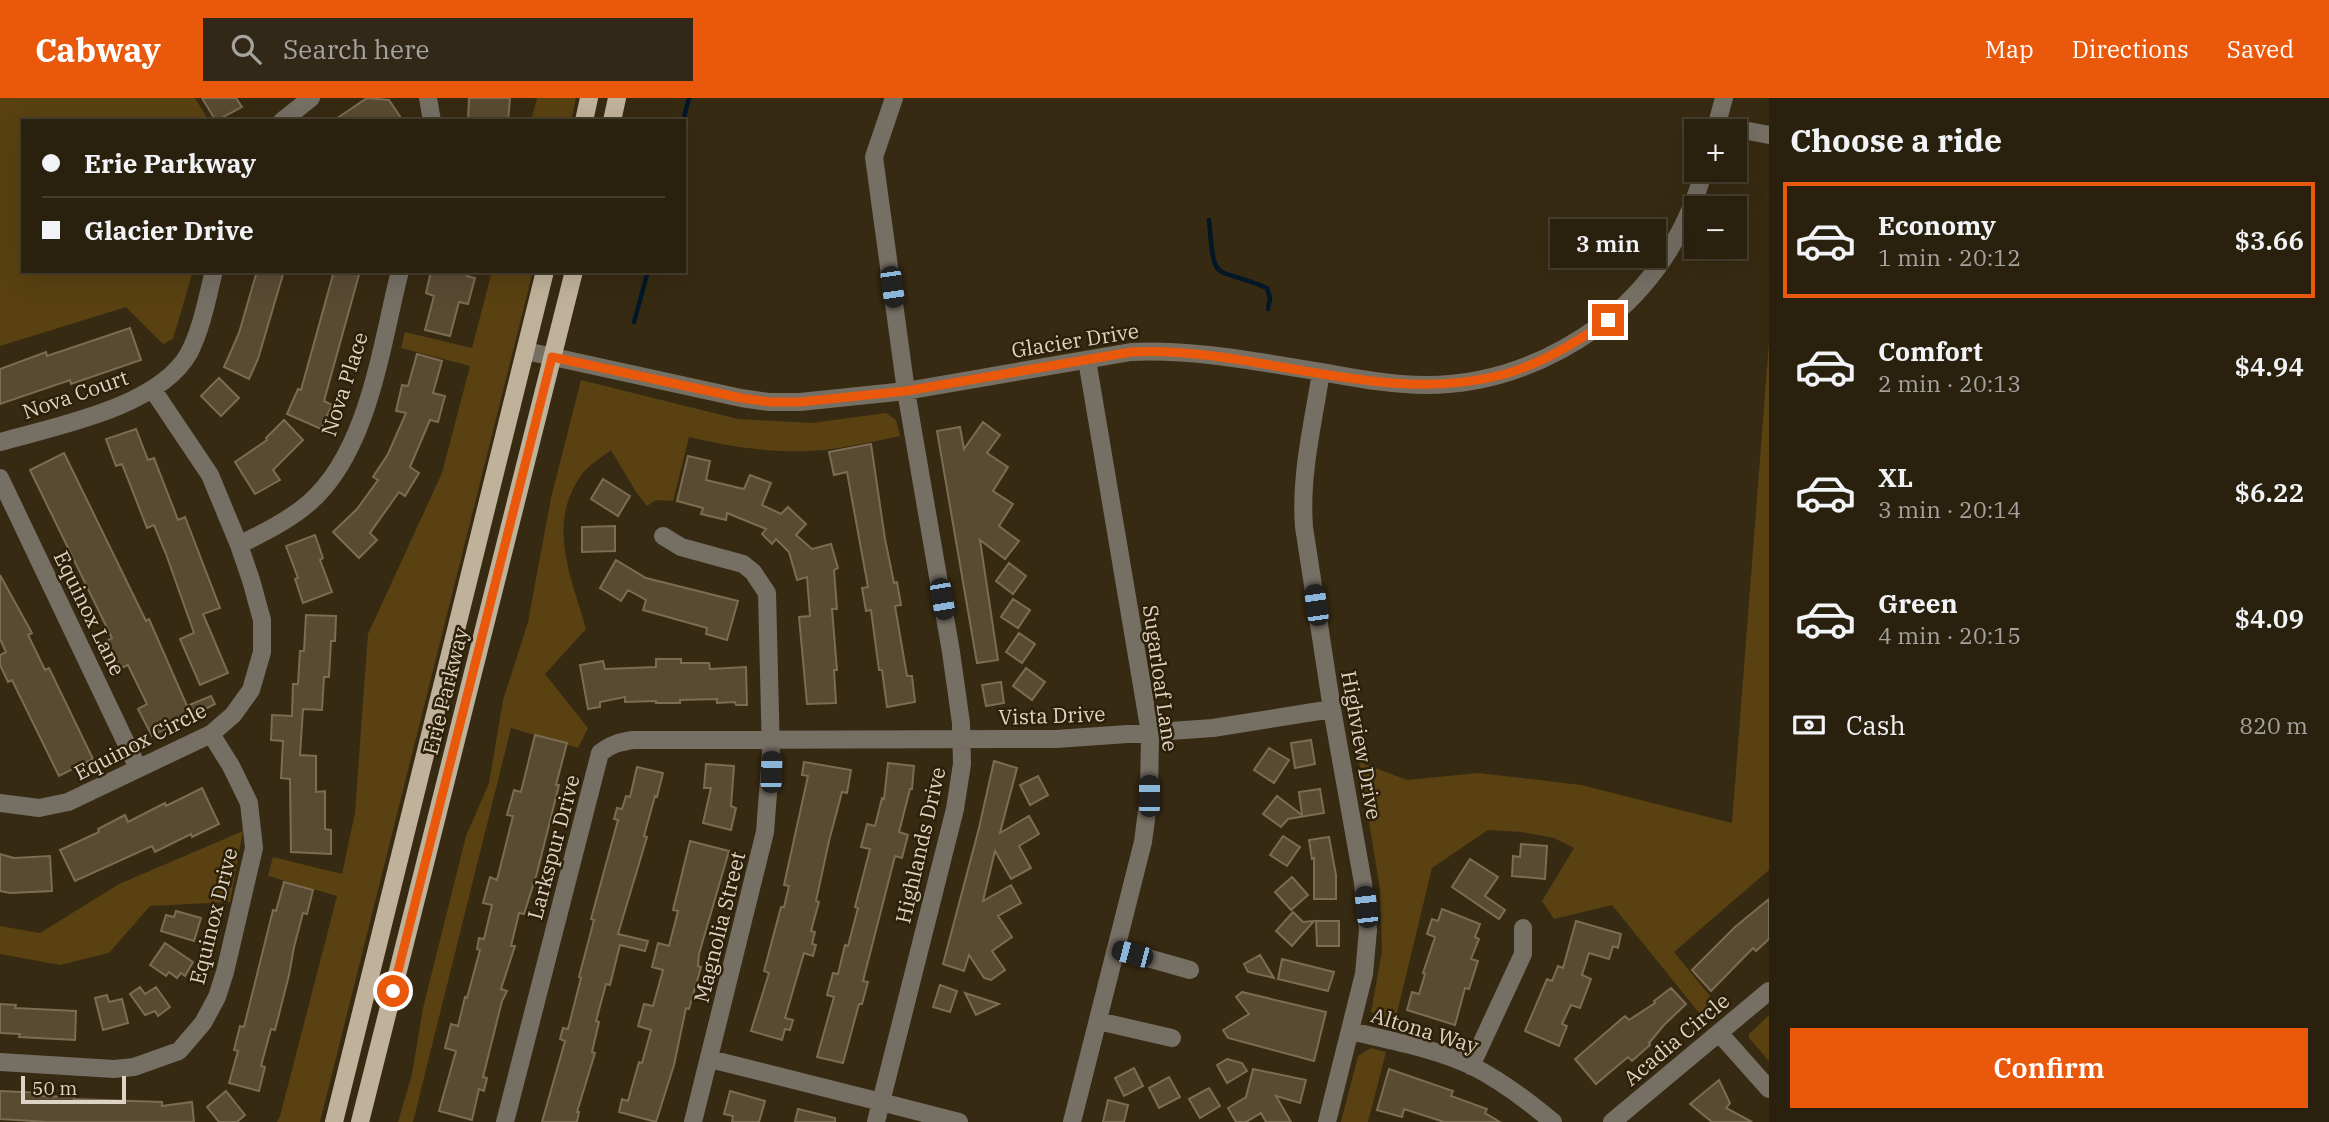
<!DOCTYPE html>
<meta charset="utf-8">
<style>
:root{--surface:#29200e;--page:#312817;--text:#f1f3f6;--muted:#a5a39e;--line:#453e2e;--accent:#ea580c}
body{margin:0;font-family:"IBM Plex Serif",serif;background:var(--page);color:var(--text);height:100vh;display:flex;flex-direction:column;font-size:26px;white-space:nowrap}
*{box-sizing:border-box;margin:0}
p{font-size:23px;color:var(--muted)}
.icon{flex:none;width:38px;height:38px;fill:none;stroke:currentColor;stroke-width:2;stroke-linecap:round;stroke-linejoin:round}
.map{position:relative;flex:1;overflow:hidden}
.panel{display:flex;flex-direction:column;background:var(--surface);width:560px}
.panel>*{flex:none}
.hud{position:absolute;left:21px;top:21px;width:665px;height:154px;border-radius:0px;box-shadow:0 7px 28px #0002,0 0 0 2px var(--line);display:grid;align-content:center;height:154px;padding:0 21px;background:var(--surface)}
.fabs{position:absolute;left:1684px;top:21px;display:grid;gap:14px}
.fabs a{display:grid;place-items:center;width:63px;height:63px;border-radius:0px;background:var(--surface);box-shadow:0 7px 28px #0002,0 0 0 2px var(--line);font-size:35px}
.scale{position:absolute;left:21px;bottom:18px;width:105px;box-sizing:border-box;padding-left:7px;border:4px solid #ddd4c6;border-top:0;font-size:19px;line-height:24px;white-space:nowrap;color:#ddd4c6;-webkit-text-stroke:5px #2d2008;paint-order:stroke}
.end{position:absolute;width:32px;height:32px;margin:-16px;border:9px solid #ea580c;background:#fff;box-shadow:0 0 0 4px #fff}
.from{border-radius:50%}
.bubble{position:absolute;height:49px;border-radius:0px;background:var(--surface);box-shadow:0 7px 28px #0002,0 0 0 2px var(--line);font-size:23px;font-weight:600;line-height:49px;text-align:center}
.car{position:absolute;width:21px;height:42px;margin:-21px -10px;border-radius:9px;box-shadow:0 0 5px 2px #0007;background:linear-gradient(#222 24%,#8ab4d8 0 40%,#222 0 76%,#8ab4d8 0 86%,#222 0)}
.hud b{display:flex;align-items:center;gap:24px;height:66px;font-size:26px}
.hud b+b{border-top:2px solid var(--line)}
.hud i{width:18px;height:18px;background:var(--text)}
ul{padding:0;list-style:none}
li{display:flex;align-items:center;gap:21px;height:116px;margin:0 14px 10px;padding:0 7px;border:4px solid transparent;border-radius:0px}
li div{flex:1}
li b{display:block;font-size:26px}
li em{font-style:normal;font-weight:600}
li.current{border-color:var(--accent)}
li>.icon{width:63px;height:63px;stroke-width:1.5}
h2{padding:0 21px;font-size:32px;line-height:84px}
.pay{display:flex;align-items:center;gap:18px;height:77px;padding:0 21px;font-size:26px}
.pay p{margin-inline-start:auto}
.action{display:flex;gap:14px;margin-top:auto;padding:14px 21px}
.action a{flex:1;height:80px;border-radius:0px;background:var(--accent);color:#fff;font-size:28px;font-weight:600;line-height:80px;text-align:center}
header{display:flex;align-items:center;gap:42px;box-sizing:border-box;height:98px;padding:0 35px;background:var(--accent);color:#fff}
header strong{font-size:33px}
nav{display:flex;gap:38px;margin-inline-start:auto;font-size:24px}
.search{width:490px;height:63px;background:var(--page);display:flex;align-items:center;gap:18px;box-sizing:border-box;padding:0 24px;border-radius:0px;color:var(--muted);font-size:26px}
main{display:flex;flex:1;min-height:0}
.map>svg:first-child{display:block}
.green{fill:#594111}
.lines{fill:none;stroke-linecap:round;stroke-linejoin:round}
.stream{stroke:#021727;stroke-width:4.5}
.building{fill:#594a32;stroke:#7b6c52;stroke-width:2}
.minor{stroke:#766f64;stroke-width:18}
.major{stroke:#c0b29a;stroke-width:18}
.route{stroke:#ea580c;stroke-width:9}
.labels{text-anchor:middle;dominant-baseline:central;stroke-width:5;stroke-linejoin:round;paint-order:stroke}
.street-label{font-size:21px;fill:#ddd4c6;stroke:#2d2008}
</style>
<header>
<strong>Cabway</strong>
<div class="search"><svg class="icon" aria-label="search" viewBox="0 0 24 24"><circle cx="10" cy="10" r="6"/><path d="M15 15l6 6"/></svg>Search here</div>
<nav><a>Map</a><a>Directions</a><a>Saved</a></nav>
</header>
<main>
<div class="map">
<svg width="1769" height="1024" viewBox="0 0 1769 1024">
<rect width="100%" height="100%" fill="#372a12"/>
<path class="green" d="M0 0H195L209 23H23V173H193L173 241 163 246 126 209 0 248Z
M537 0H576L571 23H531Z
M492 173H533L320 1024H277L280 1018 337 798 268 778 273 759 342 776 355 715 368 536 442 375 470 268 401 250 405 234 472 250Z
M1769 244V772L1674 854 1714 903 1700 916 1612 807 1554 821 1542 803 1574 750 1554 740 1521 734 1488 732 1432 770 1395 923 1371 914 1382 853 1380 791 1359 664 1407 682 1478 675 1581 687 1732 725Z
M581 282 738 321 812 325 886 315 896 322 900 338C875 343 850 349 824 352 779 356 734 350 689 339L673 403 656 402 647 408 636 394 611 352C602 359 589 367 582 376 546 426 571 478 586 531L545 576 588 630 578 650 511 630 413 1024H398L412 976 423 910 466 738 489 685 503 602 528 524 551 400Z
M243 733 230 804 150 808 109 855 60 867 0 856V828L40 835 119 786Z
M1769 917V963L1749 940V936Z
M1371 950 1386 954 1368 1024H1341L1358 958Z"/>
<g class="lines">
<path class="stream" d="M683 23 689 0
M1209 122C1215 191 1213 166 1267 190L1270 200 1268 211
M634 224 648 173"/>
</g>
<path class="building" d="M202 0H236L242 9 216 23Z
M367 0 389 2 403 23H333Z
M469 0H510L508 23H468Z
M257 173H284L258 261 249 281 224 269 239 235Z
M334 173H360L324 303 332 307 321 331 287 316 298 291 301 292Z
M431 173H469L467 178 475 180 468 206 459 204 450 238 425 232 434 198 426 195Z
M130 230 141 262 71 286 70 282 0 306V271L46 254 47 258Z
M417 256 442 263 433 295 445 298 438 324 430 322 410 369 419 375 405 398 399 394 370 435 377 442 359 460 333 434 357 411 378 382 373 379 388 356 406 315 396 313 402 287 408 288Z
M219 280 239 300 221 318 201 298Z
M284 322 303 342 273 372 280 382 255 396 235 364 267 342 266 340Z
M983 324 1000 337 987 355 1008 369 993 393 1013 406 999 428 1019 443 1005 461 980 442 998 562 977 565 937 333 960 329 964 351Z
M136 331 148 362 154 360 178 422 185 419 220 510 203 516 228 575 200 587 180 541 194 535 166 456 154 427 147 430 122 366 116 368 106 341Z
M871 346 885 441 894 485 897 484 901 507 895 508 907 578H912L915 604 887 609 882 572H879L871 512 866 513 862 490 868 489 847 374 834 377 829 354Z
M64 355 146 523 149 521 187 608 211 598 215 606 152 638 138 611 147 606 128 567 117 572 103 545 112 540 30 372Z
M688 358 710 363 706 382 744 391 750 377 771 385 762 407 781 416 788 409 806 426 796 437 812 451 831 446 838 470 834 472 837 511H832L837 572H834L836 605 807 606 799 519 810 518 807 479 797 482 789 454 776 441 772 446 762 436 766 431 727 415 726 422 701 416 703 410 677 403Z
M603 381 630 398 618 418 591 401Z
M615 428V453L582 454V429Z
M315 437 323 460 320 462 332 494 303 505 295 481 298 480 286 448Z
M616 462 646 480 738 503 727 542 706 536 707 530 643 512 646 502 628 492 621 503 600 490Z
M1009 465 1026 478 1013 496 996 483Z
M0 477 32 535 28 537 45 572 49 570 93 661 59 678 12 582 8 584 0 567V557L6 554 0 541Z
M1013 501 1030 512 1018 530 1001 519Z
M306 517 336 518 335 543H331L329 579H324L322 612 303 611 300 657 316 658V694L325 693V731L331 732V756L291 754 290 681 281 680 283 643 271 642 272 617 292 618 293 586H298L300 553H304Z
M1019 535 1035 546 1022 565 1006 554Z
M656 561H681V565H709L710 571 746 569 747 607H736L735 604 717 605V601L680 602V605H656V603L625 604V599L600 604V609L588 611 580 567 603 563 605 571 656 569Z
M1026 570 1045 584 1032 602 1013 588Z
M1001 584 1004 605 986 608 982 587Z
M535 637 567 645 556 687H559L537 775 524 816 519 815 511 848H515L501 891 507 893 502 903 483 979 487 980 484 993 479 991 472 1022 439 1013 456 953 445 950 451 926 458 928 465 899 467 900 480 852 477 851 479 840 484 841 492 807 483 805 490 779 497 782 513 718 507 717 514 692 521 694Z
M1311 642 1315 666 1295 670 1291 645Z
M1269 650 1289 662 1274 685 1254 672Z
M994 663 1017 670 1000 735 1029 718 1039 736 1019 748 1031 770 1011 781 995 753 983 803 1011 787 1021 805 998 818 1012 839 992 853 1005 872 991 882 984 880 969 857 964 873 943 866 979 730Z
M804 664 851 672 847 695 842 694 829 743 816 803 819 804 811 833 815 834 812 846 816 847 813 858 804 855 785 920 793 922 790 932 785 931 782 942 751 933 769 875 764 873 781 809H784L789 788 784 787 808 678 802 677Z
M888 665 914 668 912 691H910L899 734 908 737 902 760 895 758 863 883 868 884 862 906H859L843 965 817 959 834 899 827 897 833 875 838 876 845 847 848 848 858 810 855 809 870 751 861 749 867 726 875 728 882 700 884 701Z
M706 666 734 668 731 708 736 710 731 732 703 725 711 690H704Z
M637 669 663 675 657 699 655 698 644 738 647 739 618 836 648 843 645 853 620 847 610 887 606 886 596 923 599 924 592 954 595 955 577 1014H579L577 1024H542L565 943 560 941 563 930 568 931 581 880 579 879 594 822 591 821 618 722 614 721 617 710 622 711 626 698 630 699Z
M1038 678 1048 697 1030 707 1020 687Z
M202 690 219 726 192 739 191 736 155 754 152 748 75 783 60 752 99 734 98 731 125 717 128 724 165 705 166 708Z
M1320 691 1324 715 1288 721 1281 729 1263 716 1277 698 1302 717 1299 694Z
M1283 738 1300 749 1287 768 1270 757Z
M1329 739 1336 777V801H1314V760L1312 761 1309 742Z
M690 743 729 753 699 856 698 868 701 869 689 911 686 910 674 967 656 1024 619 1014 622 1001 628 1003 639 964 642 965 651 932 638 928 644 906 653 908 663 872 652 869 658 845 669 848 678 813 673 812Z
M1521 746 1547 748 1545 781 1512 778 1513 758 1520 759Z
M0 756 14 760 50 758 52 793 10 795 0 793Z
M1470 761 1498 779 1485 798 1505 812 1499 821 1452 789Z
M1292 779 1308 797 1291 812 1275 794Z
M284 784 313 792 307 816 303 815 294 849 289 877 275 932 271 931 261 968 265 969 259 993 229 985 238 953 234 952 240 928 244 929 273 812 276 813Z
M1769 801V841L1756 853 1753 850 1711 893 1692 872 1735 829Z
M1442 811 1480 826 1475 839 1479 841 1471 861 1478 863 1469 891 1465 890 1455 927 1407 912 1412 894 1419 896 1425 876 1423 875 1435 839 1427 836 1432 821 1438 823Z
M176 813 201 820 194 843 161 833 166 817 174 819Z
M1293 814 1303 824 1314 823 1292 848 1276 833Z
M1316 823H1339V848H1317Z
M1576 823 1621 836 1618 850 1613 848 1609 861 1589 855 1582 877 1591 881 1580 910 1571 907 1562 926 1567 928 1559 948 1525 933 1547 881 1552 883 1558 868 1563 870Z
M165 845 193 864 185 878 181 875 177 880 169 874 166 878 150 867Z
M1260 857 1274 880 1248 874 1244 866Z
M1282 861 1334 874 1328 893 1278 881Z
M940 887 957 893 950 914 933 909Z
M140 889 145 896 156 889 170 909 158 918 155 913 145 917 130 896Z
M1671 890 1686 906 1664 927 1649 945 1650 947 1632 963 1628 959 1596 986 1575 961 1625 918 1629 922 1655 905 1654 903Z
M1242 894 1326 914 1314 963 1228 940 1223 932 1249 916 1236 899Z
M965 895 999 906 976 917Z
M107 897 109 904 122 901 128 925 103 932 95 900Z
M0 906 16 907 15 910 76 913 75 942 19 939 20 936 0 935Z
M1227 961 1242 965 1247 973 1227 985 1217 967Z
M1134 970 1143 988 1124 998 1115 980Z
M1253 971 1306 982 1300 1005 1276 998 1291 1024H1266L1261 1015 1246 1024H1236L1228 1010 1246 999Z
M1389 971 1453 993 1451 998 1487 1011 1485 1015 1500 1024H1444L1404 1011 1402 1019 1377 1012Z
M1169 979 1180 999 1159 1010 1149 990Z
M1719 982 1730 1005 1726 1010 1752 1024H1712L1690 1006Z
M1209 990 1220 1008 1200 1020 1189 1001Z
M0 993 42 995V998L74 999V1001L162 1004V1008L192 1004 194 1024H48L0 1021Z
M226 993 245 1017 237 1024H219L207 1009Z
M730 993 765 1003 759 1024H732L733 1018 724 1016Z
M1108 1002 1128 1007 1124 1024H1103Z
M798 1011 835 1020V1024H795Z"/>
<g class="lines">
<path class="minor" d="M428 0 432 23
M282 23 311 0
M1716 27 1769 37
M1715 33 1724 0
M526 253 741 300 769 304H800L906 293 1131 254C1195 251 1258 264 1321 274 1356 280 1391 287 1426 287 1490 287 1549 264 1599 228 1651 191 1688 132 1704 72
M1321 274C1313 326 1300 377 1304 429L1332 611 1363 785 1368 832 1364 876 1327 1024
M0 344C56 328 159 309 189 255 202 230 207 200 214 173
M0 380 138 670
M663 438 681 449 743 466 753 474 767 495 771 656 765 734 693 1024
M239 447C263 435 288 423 309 405 369 353 381 247 400 173
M0 705 39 710 68 704 211 636 233 617 251 592 262 554V522L251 482 239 447 210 377 153 292
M1116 851 1190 872
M1098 923 1172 940
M1351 933C1390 943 1435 950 1472 968 1502 983 1528 1003 1553 1024
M1720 936 1769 991
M710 961 881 1004 955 711 962 666 961 625 951 554 906 293 874 59 894 0
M0 964 114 971 134 969 179 953 203 925 217 899 225 874 254 750 249 705 231 668 211 636
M1471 968 1523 856V830
M505 1024 600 655C611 646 620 644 633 642L1056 641 1213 630 1332 611
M876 1024 881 1004 959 1024
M1072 1024 1143 744 1149 698 1150 635 1087 262
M1612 1024 1769 893"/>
<path class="major" d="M584 23 589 0
M612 23 617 0
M334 1024 545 173
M360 1024 574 173"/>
</g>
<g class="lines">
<path class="route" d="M393 893 552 259 741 300 769 304H800L906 293 1131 254C1256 248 1382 310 1505 276 1543 265 1576 245 1608 222"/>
</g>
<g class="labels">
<g class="street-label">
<text transform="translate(1075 242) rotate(-9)">Glacier Drive</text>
<text transform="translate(344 286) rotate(-72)">Nova Place</text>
<text transform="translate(75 296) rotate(-19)">Nova Court</text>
<text transform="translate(90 515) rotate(64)">Equinox Lane</text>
<text transform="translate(1161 580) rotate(82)">Sugarloaf Lane</text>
<text transform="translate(445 593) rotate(-76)">Erie Parkway</text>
<text transform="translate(1052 617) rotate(-2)">Vista Drive</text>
<text transform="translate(140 643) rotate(-27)">Equinox Circle</text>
<text transform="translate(1362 647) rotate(80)">Highview Drive</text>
<text transform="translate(920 747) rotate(-77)">Highlands Drive</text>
<text transform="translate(553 749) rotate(-75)">Larkspur Drive</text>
<text transform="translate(213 818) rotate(-76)">Equinox Drive</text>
<text transform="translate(719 829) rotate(-76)">Magnolia Street</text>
<text transform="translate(1425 932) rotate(17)">Altona Way</text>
<text transform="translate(1676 941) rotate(-40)">Acadia Circle</text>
</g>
</g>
</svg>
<div class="fabs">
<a>+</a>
<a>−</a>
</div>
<div class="scale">50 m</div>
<i class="end from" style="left:393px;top:893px"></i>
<i class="end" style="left:1608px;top:222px"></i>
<div class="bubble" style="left:1550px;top:121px;width:116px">3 min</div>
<i class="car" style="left:892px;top:189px;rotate:172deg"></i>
<i class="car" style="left:942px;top:501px;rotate:170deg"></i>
<i class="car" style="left:1316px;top:507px;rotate:352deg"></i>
<i class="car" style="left:771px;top:674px;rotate:2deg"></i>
<i class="car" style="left:1149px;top:698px;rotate:0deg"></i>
<i class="car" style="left:1366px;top:809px;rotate:354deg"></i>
<i class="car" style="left:1132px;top:856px;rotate:285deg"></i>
<div class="hud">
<b><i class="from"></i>Erie Parkway</b>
<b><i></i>Glacier Drive</b>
</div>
</div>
<section class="panel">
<h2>Choose a ride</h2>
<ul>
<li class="current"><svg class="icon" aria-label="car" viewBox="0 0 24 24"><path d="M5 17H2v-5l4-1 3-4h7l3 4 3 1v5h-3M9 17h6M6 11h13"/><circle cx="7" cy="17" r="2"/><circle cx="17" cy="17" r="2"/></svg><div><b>Economy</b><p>1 min · 20:12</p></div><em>$3.66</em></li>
<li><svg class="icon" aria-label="car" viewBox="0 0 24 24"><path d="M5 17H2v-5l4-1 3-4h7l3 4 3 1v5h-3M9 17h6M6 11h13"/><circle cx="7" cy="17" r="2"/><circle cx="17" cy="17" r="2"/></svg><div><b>Comfort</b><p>2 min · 20:13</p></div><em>$4.94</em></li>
<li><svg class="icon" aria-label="car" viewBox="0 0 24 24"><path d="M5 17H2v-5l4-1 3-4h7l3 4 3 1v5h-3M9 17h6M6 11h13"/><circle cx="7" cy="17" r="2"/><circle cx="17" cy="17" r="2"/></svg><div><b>XL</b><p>3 min · 20:14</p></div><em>$6.22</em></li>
<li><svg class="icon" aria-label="car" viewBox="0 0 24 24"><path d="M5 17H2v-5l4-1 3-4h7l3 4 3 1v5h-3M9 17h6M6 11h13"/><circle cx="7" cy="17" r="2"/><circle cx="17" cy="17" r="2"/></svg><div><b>Green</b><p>4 min · 20:15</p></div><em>$4.09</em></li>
</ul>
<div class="pay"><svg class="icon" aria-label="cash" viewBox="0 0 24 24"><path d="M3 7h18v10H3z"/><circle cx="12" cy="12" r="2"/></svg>Cash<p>820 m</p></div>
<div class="action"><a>Confirm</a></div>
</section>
</main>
